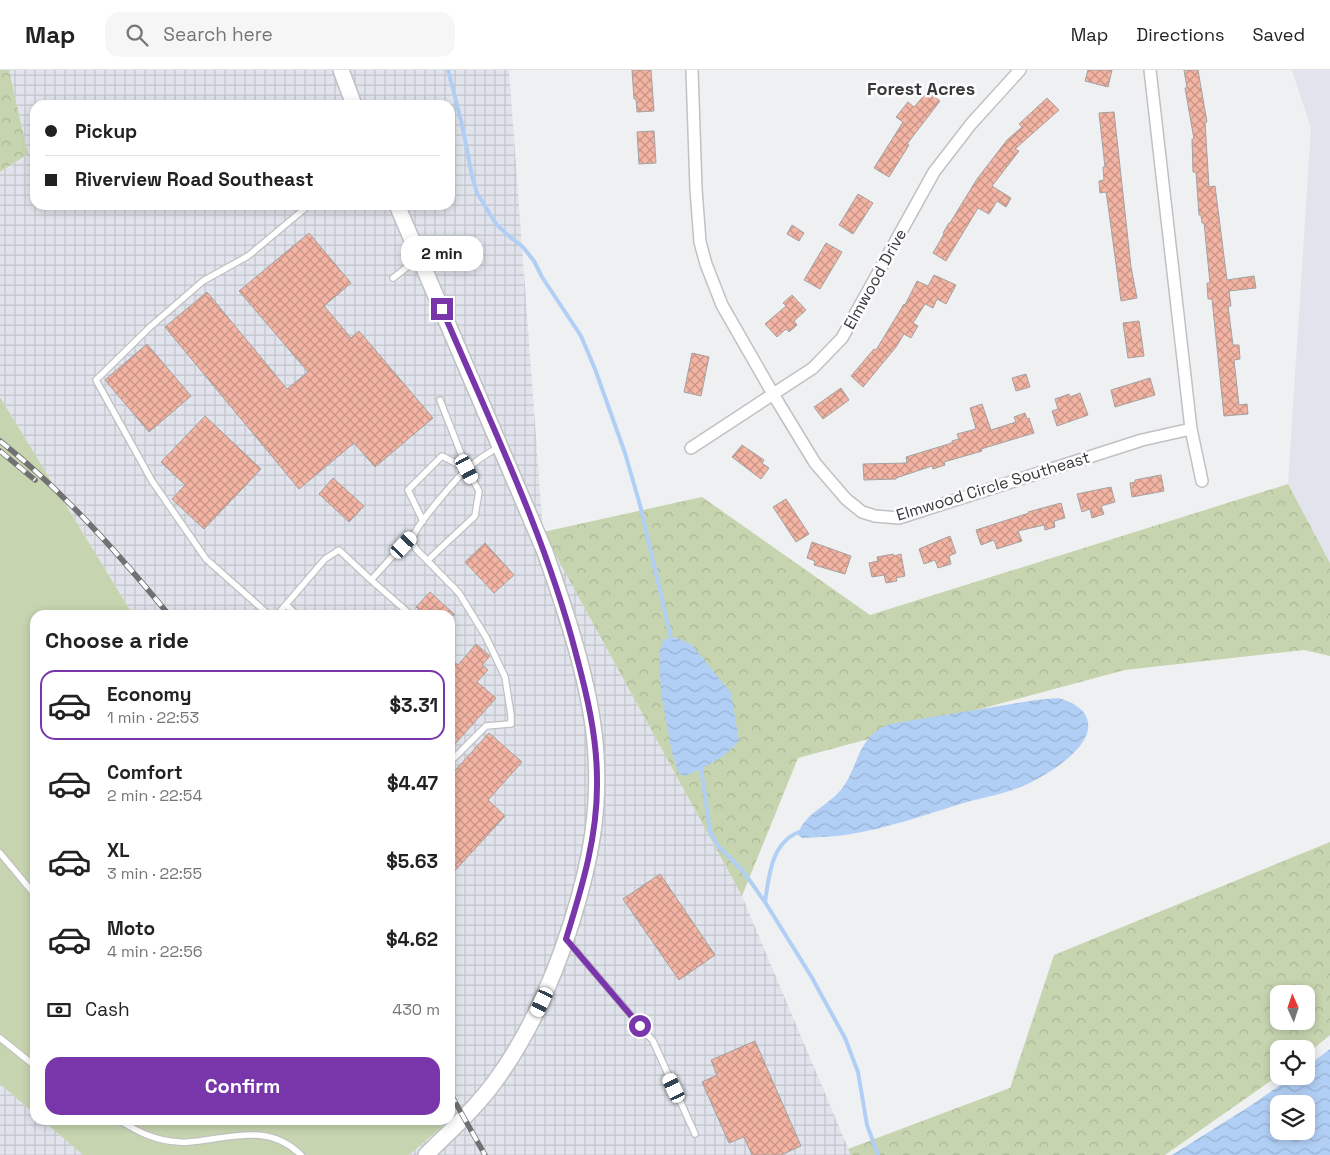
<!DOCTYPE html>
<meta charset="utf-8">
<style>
:root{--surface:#fff;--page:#f6f6f6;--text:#222;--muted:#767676;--line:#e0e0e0;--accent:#7936aa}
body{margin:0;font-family:"Space Grotesk",sans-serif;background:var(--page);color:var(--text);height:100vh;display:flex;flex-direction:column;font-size:19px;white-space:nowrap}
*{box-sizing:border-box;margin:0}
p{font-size:16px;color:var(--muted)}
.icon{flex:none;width:28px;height:28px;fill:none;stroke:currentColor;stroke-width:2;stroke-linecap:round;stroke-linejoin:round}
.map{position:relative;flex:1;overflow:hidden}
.drawer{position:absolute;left:30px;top:540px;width:425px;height:515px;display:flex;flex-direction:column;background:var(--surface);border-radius:15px;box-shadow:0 2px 8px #0003}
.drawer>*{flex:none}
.hud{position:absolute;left:30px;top:30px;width:425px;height:110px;border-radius:15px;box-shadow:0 2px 8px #0003;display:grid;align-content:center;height:110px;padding:0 15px;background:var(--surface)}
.needle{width:32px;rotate:357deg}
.tools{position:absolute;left:1270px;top:915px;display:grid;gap:10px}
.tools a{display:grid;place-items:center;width:45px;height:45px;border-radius:10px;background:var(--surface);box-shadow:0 2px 8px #0003;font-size:25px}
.end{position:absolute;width:22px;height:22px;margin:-11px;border:6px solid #7936aa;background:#fff;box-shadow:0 0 0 2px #fff}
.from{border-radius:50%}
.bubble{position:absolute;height:35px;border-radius:15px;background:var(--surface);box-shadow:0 2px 8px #0003;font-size:16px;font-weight:700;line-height:35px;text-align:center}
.car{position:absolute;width:15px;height:30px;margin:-15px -8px;border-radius:6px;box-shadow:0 0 4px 1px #0007;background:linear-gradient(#fff 24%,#345 0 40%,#fff 0 76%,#345 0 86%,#fff 0)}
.hud b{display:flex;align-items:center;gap:18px;height:48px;font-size:19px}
.hud b+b{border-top:1px solid var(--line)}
.hud i{width:12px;height:12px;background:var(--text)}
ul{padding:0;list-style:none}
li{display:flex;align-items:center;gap:15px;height:70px;margin:0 10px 8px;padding:0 5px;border:2px solid transparent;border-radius:15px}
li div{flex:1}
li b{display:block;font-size:19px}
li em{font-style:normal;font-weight:700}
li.active{border-color:var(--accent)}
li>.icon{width:45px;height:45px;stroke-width:1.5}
h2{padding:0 15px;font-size:22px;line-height:60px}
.pay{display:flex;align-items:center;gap:12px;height:55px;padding:0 15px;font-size:19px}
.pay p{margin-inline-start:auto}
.primary-button{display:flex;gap:10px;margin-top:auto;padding:10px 15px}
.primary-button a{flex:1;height:58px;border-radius:15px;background:var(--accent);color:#fff;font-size:20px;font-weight:700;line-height:58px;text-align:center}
header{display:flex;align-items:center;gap:30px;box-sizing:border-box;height:70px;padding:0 25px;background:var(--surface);border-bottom:1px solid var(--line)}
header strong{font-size:24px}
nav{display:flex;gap:28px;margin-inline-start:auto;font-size:18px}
.search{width:350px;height:45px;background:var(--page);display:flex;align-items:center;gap:12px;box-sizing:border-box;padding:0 18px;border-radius:15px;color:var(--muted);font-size:19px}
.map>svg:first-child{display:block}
.built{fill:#e1e4ec}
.industrial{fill:url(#industrial-grid);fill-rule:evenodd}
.forest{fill:url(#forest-crowns);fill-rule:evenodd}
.pitch{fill:#c6d4af}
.water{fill:url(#water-waves);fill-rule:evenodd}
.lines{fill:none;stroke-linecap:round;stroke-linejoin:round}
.stream{stroke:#b1cff5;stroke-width:4}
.building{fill:url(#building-cross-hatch);stroke:#a4a2a2}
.lane-casing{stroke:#c0c1c3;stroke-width:8}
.street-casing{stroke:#c0c1c3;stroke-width:14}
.secondary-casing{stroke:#c0c1c3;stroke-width:18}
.lane{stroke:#fff;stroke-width:5.5}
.street{stroke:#fff;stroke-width:11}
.secondary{stroke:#fff;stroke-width:15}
.rail-casing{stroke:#707172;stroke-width:5.5}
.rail{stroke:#fdfdff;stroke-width:4;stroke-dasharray:11;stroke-linecap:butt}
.route{stroke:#7936aa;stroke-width:6}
.labels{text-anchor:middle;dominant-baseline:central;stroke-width:5;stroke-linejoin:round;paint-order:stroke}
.street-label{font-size:16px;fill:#383839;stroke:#fdfdff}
.neighbourhood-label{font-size:18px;font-weight:bold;fill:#383839;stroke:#fdfdff}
</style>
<header>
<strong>Map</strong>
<div class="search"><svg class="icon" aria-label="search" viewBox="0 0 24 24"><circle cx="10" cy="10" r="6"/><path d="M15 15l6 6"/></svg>Search here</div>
<nav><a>Map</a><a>Directions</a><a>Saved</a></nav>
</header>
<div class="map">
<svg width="1330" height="1085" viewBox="0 0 1330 1085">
<defs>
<pattern id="industrial-grid" width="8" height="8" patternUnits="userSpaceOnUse" patternTransform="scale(1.25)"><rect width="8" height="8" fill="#e1e4ec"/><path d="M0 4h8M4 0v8" fill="none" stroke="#c2c4cb"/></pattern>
<pattern id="forest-crowns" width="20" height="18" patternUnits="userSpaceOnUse" patternTransform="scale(1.25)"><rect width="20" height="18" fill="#c6d4af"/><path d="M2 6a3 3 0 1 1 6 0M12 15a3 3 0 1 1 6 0" fill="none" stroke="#abb797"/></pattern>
<pattern id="water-waves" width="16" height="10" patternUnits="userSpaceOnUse" patternTransform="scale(1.25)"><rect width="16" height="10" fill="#b1cff5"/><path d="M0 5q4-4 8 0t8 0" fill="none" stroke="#99b2d3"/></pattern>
<pattern id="building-cross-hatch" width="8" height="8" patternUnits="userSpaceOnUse" patternTransform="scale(1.25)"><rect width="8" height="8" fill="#f3b4a3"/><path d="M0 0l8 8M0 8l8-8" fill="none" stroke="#c69386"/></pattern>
</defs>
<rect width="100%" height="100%" fill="#eff0f2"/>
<path class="built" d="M1292 0H1330V493L1288 414 1311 58Z"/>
<path class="industrial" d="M9 0H509L543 462 742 826 851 1085H409L444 1055 441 1050H450V545H133L0 327V102L28 84ZM35 35H450V135H35Z
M0 1014 35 1044V1050H42L83 1085H0Z"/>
<path class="forest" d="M0 0H9L28 84 0 102Z
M1288 414 1330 493V586L1304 580 1125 600 798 688 742 826 543 462 702 427 870 545Z
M1330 772V965L1306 985V979H1279V1005L1165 1085H851L848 1079 1010 1018 1054 885ZM1279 924H1306V951H1279Z"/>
<path class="pitch" d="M0 327 133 545H35V1044L0 1014Z
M42 1050H441L444 1055 409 1085H83Z"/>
<path class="water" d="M678 568 692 575 731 623 739 670C728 687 704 697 686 706L679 704 672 683 661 623 659 583 664 569Z
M1058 628C1070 631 1087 639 1088 653 1092 679 1044 707 1023 716 1003 725 979 728 957 735 922 746 887 758 851 764 835 767 818 767 802 768L798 765C803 745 825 737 838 723 860 700 855 666 890 654L1036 630Z
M1330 979V1085H1172L1250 1036 1293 1006H1306V997ZM1279 1034H1306V1061H1279Z"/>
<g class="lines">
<path class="stream" d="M448 0 462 54 472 106 477 123 496 154 509 166 523 177 534 191 542 207 581 266 595 299 625 383 640 435 671 568
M701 698 710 761 718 776 743 801 765 832 811 906 845 968 858 1002 867 1055 878 1085
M765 832C769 806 771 773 799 762"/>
</g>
<path class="building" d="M632 0H651L654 41 637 42 636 29H634Z
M1088 0H1112L1108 17 1085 11Z
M1184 0H1198L1207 52H1205L1209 117 1215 116 1227 210 1254 206 1256 218 1229 221 1231 236H1228L1233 275H1239L1240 289 1234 290 1239 335 1247 334 1248 344 1224 346 1212 229H1208L1207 213H1210L1204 153H1202L1201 145H1199L1196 102H1193L1192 69H1194L1185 18H1187Z
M928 21 940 31 907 74 909 75 889 107 874 98 903 52 896 47 908 32 914 37Z
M1047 28 1059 40 1015 79 1019 81 992 116 1011 128 1006 137 997 131 989 144 978 138 946 191 933 183 944 164 943 163 949 153H950L977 109 1007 70 1022 57 1019 54Z
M1114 42 1131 197 1137 228 1121 231 1108 135 1106 122 1100 123 1099 111 1104 110 1103 97H1105L1099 43Z
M654 61 656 93 639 94 637 62Z
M858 124 873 133 853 164 839 155Z
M792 155 804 163 799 171 787 164Z
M309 163 351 213 324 236 351 268 359 261 433 348 375 397 354 373 299 419 165 257 207 222 287 319 308 302 239 221Z
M826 173 842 182 820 219 804 210Z
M934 205 956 215 946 234 937 229 933 238 925 234 913 253 918 256 911 268 904 264 896 277 863 317 851 306 874 279 876 280 904 234 905 235 917 211 928 216Z
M792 225 806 240 794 251 797 255 789 262 786 259 777 267 765 254 786 236 783 233Z
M1139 251 1144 286 1128 288 1123 253Z
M147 274 191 326 149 362 105 310Z
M692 283 709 287 701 326 684 322Z
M1026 304 1030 317 1016 321 1012 308Z
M1150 308 1155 325 1115 337 1111 320Z
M841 318 849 330 823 349 814 337Z
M1080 323 1088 345 1057 356 1052 341 1058 339 1055 329 1069 324 1070 327Z
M982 334 991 360 1016 352 1014 347 1025 343 1027 349 1029 348 1034 363 981 379 982 381 944 392 945 395 933 399 932 396 896 408V409L864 410 863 394 907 393 906 387 952 373V371L959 369 957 364 976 359 970 338Z
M205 346 261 399 204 459 172 429 185 415 161 392Z
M742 375 764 390 762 393 769 398 761 409 732 387Z
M1161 405 1164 421 1132 427 1130 413 1135 412V410Z
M333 408 364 436 349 452 319 424Z
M1111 417 1115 432 1101 436 1104 444 1092 448 1090 439 1082 442 1077 424Z
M786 429 809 464 796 472 773 437Z
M1061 433 1065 448 1054 451 1055 457 1045 460 1044 455 1018 461 1022 471 997 479 994 470 981 475 976 460 1029 443 1028 442Z
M950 466 956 483 949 486 951 494 938 498 935 490 924 494 919 479Z
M812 472 851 486 845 504 814 495 815 491 807 488Z
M485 473 514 505 494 523 465 492Z
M893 484 894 486 901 484 905 506 896 508 897 511 886 513 884 505 872 507 869 493 878 491 877 487Z
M430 522 455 545H425L416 537Z
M476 574 490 586 482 595 488 600 477 612 496 628 455 674 450 669V588L458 595Z
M489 663 522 692 488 730 505 746 450 806V706Z
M660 804 715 885 679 910 623 829Z
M755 971 801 1076 781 1085H752L744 1067 729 1073 702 1012 717 1005 711 990Z"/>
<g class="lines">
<g class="lane-casing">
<path id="lane" d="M393 208 419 188
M423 451 408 420 442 386 467 399
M428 490 475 446 479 421 467 399 440 330
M286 535 297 545
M269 545 206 489 152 411 96 310 150 257 203 211 248 186 309 135
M277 545 325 489 339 480 371 510
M411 545 371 510 413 464
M450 692 486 656 511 654V645L505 607 486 567 459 523 416 479C413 474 412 471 414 465 419 452 456 409 467 399 477 390 488 383 499 377
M0 783 35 825
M568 871 653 971 695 1064
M0 968 35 996
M119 1050C138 1062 156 1071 179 1072 186 1073 192 1071 199 1071 236 1066 271 1055 301 1085"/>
</g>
<g class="street-casing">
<path id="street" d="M692 0 696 119 700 172 706 194 722 235 773 324 815 393 846 429 862 442 875 446 899 448 1142 370 1191 359
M1150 0 1191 359 1202 411
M691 378 813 298 842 268 934 102 971 54 1020 0"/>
</g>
<g class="secondary-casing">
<path id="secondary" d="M341 0 354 35
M397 135 545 482C566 542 589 610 595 672 601 737 591 790 572 851 554 908 531 962 496 1010 476 1038 450 1061 426 1085"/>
</g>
<use href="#lane" class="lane"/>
<use href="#street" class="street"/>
<use href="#secondary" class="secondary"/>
<g class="rail-casing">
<path id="rail" d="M0 371C63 421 118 483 169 545
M0 381 35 410
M450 1023 485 1085"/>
</g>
<use href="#rail" class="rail"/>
</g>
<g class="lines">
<path class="route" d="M442 239C490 352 545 464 576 584 587 625 597 667 597 710 598 766 582 817 566 869L640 956"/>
</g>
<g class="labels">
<g class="street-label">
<text transform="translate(875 209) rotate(-61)">Elmwood Drive</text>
<text transform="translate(993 416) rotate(-17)">Elmwood Circle Southeast</text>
</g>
<g class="neighbourhood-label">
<text x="921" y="18">Forest Acres</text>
</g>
</g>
</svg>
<div class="tools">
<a><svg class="needle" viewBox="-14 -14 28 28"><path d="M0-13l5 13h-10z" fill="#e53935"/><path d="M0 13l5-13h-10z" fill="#767676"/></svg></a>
<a><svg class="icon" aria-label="locate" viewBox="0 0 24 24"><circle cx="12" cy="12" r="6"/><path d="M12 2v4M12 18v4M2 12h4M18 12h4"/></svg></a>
<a><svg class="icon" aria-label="layers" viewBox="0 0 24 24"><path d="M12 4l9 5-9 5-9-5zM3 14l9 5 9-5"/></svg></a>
</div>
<i class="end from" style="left:640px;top:956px"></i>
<i class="end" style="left:442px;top:239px"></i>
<div class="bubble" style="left:401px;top:166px;width:82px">2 min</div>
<i class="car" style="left:467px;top:399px;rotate:152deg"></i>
<i class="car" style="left:404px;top:475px;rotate:43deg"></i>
<i class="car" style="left:542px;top:932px;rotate:205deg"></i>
<i class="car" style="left:674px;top:1018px;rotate:335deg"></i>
<div class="hud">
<b><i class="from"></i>Pickup</b>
<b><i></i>Riverview Road Southeast</b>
</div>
<section class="drawer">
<h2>Choose a ride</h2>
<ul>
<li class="active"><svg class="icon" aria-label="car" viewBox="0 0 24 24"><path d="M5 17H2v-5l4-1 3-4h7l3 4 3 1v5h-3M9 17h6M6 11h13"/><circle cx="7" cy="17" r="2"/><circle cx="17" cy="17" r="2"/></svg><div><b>Economy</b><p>1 min · 22:53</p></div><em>$3.31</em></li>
<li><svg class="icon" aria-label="car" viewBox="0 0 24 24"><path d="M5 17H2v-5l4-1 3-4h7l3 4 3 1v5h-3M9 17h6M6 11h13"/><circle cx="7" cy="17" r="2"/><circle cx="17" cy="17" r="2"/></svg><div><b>Comfort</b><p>2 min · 22:54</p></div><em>$4.47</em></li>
<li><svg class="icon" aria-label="car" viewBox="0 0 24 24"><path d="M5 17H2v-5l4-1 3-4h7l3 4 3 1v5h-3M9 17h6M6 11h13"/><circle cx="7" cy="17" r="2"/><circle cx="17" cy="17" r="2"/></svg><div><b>XL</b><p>3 min · 22:55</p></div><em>$5.63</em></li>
<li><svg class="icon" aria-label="car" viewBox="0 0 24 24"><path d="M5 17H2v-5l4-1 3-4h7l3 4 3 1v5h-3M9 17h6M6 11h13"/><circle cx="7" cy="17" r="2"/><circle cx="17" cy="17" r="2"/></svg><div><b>Moto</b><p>4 min · 22:56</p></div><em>$4.62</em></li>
</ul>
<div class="pay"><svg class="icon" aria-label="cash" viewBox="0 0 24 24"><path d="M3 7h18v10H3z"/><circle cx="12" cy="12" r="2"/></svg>Cash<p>430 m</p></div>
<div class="primary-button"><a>Confirm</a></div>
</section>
</div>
